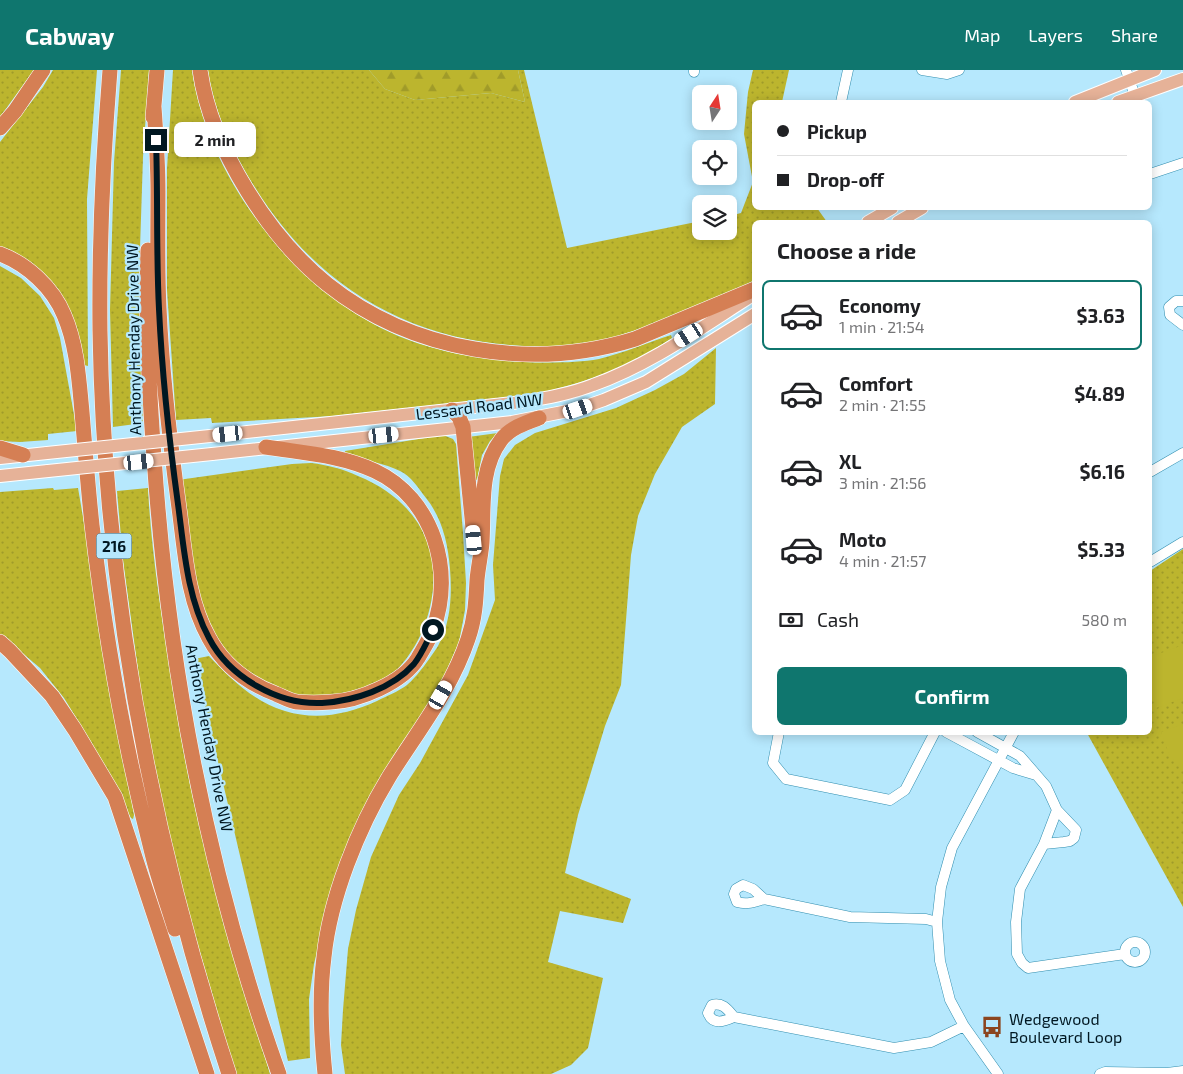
<!DOCTYPE html>
<meta charset="utf-8">
<style>
:root{--surface:#fff;--page:#f2f2f2;--text:#202124;--muted:#757577;--line:#e0e0e0;--accent:#0f766e}
body{margin:0;font-family:"Exo 2",sans-serif;background:var(--page);color:var(--text);height:100vh;display:flex;flex-direction:column;font-size:19px;white-space:nowrap}
*{box-sizing:border-box;margin:0}
p{font-size:16px;color:var(--muted)}
.icon{flex:none;width:28px;height:28px;fill:none;stroke:currentColor;stroke-width:2;stroke-linecap:round;stroke-linejoin:round}
.map{position:relative;flex:1;overflow:hidden}
.drawer{position:absolute;left:752px;top:150px;width:400px;height:515px;display:flex;flex-direction:column;background:var(--surface);border-radius:8px;box-shadow:0 2px 12px #0003}
.drawer>*{flex:none}
.banner{position:absolute;left:752px;top:30px;width:400px;height:110px;border-radius:8px;box-shadow:0 2px 12px #0003;display:grid;align-content:center;height:110px;padding:0 25px;background:var(--surface)}
.needle{width:32px;rotate:12deg}
.tools{position:absolute;left:692px;top:15px;display:grid;gap:10px}
.tools a{display:grid;place-items:center;width:45px;height:45px;border-radius:8px;background:var(--surface);box-shadow:0 2px 12px #0003;font-size:25px}
.end{position:absolute;width:22px;height:22px;margin:-11px;border:6px solid #001721;background:#fff;box-shadow:0 0 0 2px #fff}
.from{border-radius:50%}
.bubble{position:absolute;height:35px;border-radius:8px;background:var(--surface);box-shadow:0 2px 12px #0003;font-size:16px;font-weight:700;line-height:35px;text-align:center}
.car{position:absolute;width:15px;height:30px;margin:-15px -8px;border-radius:6px;box-shadow:0 0 4px 1px #0007;background:linear-gradient(#fff 24%,#345 0 40%,#fff 0 76%,#345 0 86%,#fff 0)}
.banner b{display:flex;align-items:center;gap:18px;height:48px;font-size:19px}
.banner b+b{border-top:1px solid var(--line)}
.banner i{width:12px;height:12px;background:var(--text)}
ul{padding:0;list-style:none}
li{display:flex;align-items:center;gap:15px;height:70px;margin:0 10px 8px;padding:0 15px;border:2px solid transparent;border-radius:8px}
li div{flex:1}
li b{display:block;font-size:19px}
li em{font-style:normal;font-weight:700}
li.current{border-color:var(--accent)}
li>.icon{width:45px;height:45px;stroke-width:1.5}
h2{padding:0 25px;font-size:22px;line-height:60px}
.pay{display:flex;align-items:center;gap:12px;height:55px;padding:0 25px;font-size:19px}
.pay p{margin-inline-start:auto}
.cta{display:flex;gap:10px;margin-top:auto;padding:10px 25px}
.cta a{flex:1;height:58px;border-radius:8px;background:var(--accent);color:#fff;font-size:20px;font-weight:700;line-height:58px;text-align:center}
header{display:flex;align-items:center;gap:30px;box-sizing:border-box;height:70px;padding:0 25px;background:var(--accent);color:#fff}
header strong{font-size:24px}
nav{display:flex;gap:28px;margin-inline-start:auto;font-size:18px}
.map>svg:first-child{display:block}
.green{fill:url(#green-dots)}
.forest{fill:url(#forest-firs)}
.pitch{fill:#bcb52e}
.lines{fill:none;stroke-linecap:round;stroke-linejoin:round}
.minor-casing{stroke:#318eaf;stroke-width:11}
.major-casing{stroke:#fff;stroke-width:14}
.highway-casing{stroke:#fff;stroke-width:16}
.minor{stroke:#fff;stroke-width:10}
.major{stroke:#e6b298;stroke-width:12}
.highway{stroke:#d57f54;stroke-width:15}
.major-bridge-casing{stroke:#fff;stroke-width:14;stroke-linecap:butt}
.major-bridge{stroke:#e6b298;stroke-width:12}
.route{stroke:#001721;stroke-width:6}
.labels{text-anchor:middle;dominant-baseline:central;stroke-width:4.5;stroke-linejoin:round;paint-order:stroke}
.shield{fill:#b6e8fd;stroke:#375663;stroke-width:1}
.shield-label{font-size:15px;font-weight:bold;fill:#001721}
.street-label{font-size:16px;fill:#001721;stroke:#b6e8fd}
.poi-label{font-size:16px;fill:#001721;stroke:#b6e8fd;text-anchor:start}
</style>
<header>
<strong>Cabway</strong>
<nav><a>Map</a><a>Layers</a><a>Share</a></nav>
</header>
<div class="map">
<svg width="1183" height="1004" viewBox="0 0 1183 1004">
<defs>
<pattern id="green-dots" width="8" height="8" patternUnits="userSpaceOnUse" patternTransform="scale(1.25)"><rect width="8" height="8" fill="#bcb52e"/><path d="M2 2h.1M6 6h.1" fill="none" stroke="#a09b29" stroke-width="1.8" stroke-linecap="round"/></pattern>
<pattern id="forest-firs" width="22" height="20" patternUnits="userSpaceOnUse" patternTransform="scale(1.25)"><rect width="22" height="20" fill="#bcb52e"/><path d="M5 1l3.5 6h-7zM16 11l3.5 6h-7z" fill="#a09b29"/></pattern>
</defs>
<rect width="100%" height="100%" fill="#b6e8fd"/>
<path class="green" d="M0 0H34L0 47Z
M53 0H97L87 129 88 296 84 295 49 209 30 192 8 179 0 177V72L43 17Z
M121 0H149L143 87 139 209 143 353 113 357 110 240 114 92Z
M173 0H192C207 110 301 229 406 269 443 283 484 290 524 292 546 293 577 293 599 289 623 283 647 273 671 265L672 268C627 298 587 313 534 324L333 346 212 353 211 348 176 350 167 220V99Z
M208 0H369L385 19 415 30 491 23 525 32 518 0H524L567 178 701 151V161H729V146L741 143 753 112 744 64 748 22 753 0H789L782 32H755V138H817L827 152H755V210C732 221 710 233 687 243 670 251 651 255 633 261 620 265 606 271 593 273 452 290 332 240 256 119 233 83 214 42 208 0Z
M0 196 21 208 40 226 54 248 60 268 77 361 48 364V370L20 372 0 371Z
M716 278 715 334 682 357 655 404 638 446 631 485 621 615 605 656 578 745 565 803 631 829 623 853 560 841 548 892 603 908 588 978 571 995 551 1004H345L341 975 343 940 348 879 356 840 371 787 399 725 420 693 468 605 495 530 493 495 500 406 504 389 515 375 535 363 616 338 655 320 684 304Z
M498 363 490 371 482 385 477 410 475 409 468 367Z
M443 365 453 369 456 374 463 463 466 513 465 540 459 572 443 609 328 836 314 894 309 929 310 988 288 991 194 589 209 586C231 609 254 632 285 641 317 651 348 644 377 631 387 626 399 621 407 615 417 607 431 587 438 576 451 552 452 525 450 499 448 473 442 448 426 428 419 419 411 406 400 401 386 394 362 389 346 385L345 381Z
M311 393C328 395 343 399 358 406 424 433 449 490 424 557 416 577 400 602 380 613 372 617 360 619 351 621 344 624 337 626 329 628 318 630 296 625 285 621 277 619 267 617 260 613 253 610 226 587 222 581 194 538 187 461 178 410L292 394Z
M53 418 54 420 78 418 134 745 133 749 131 748 91 672 64 628 40 598 0 564V422Z
M148 418C151 479 161 541 170 601 180 665 191 728 208 790 227 862 249 933 270 1004H236L233 996 177 803 153 687 141 622 123 490 117 421Z
M1183 479V837L1087 663 1150 662V501Z"/>
<path class="forest" d="M369 0H518L525 32 491 23 415 30 385 19Z"/>
<path class="pitch" d="M1183 575V628L1156 638 1150 620V587Z
M1183 654V701L1169 684 1161 662Z"/>
<g class="lines">
<g class="minor-casing">
<path id="minor" d="M922 0 947 4 959 0
M1126 0 1135 26
M694 2V0
M841 32 848 0
M1150 104 1183 93
M1183 231H1176L1169 237 1170 245 1183 255
M1150 402 1183 383
M1150 492 1183 472
M779 662 773 693 786 709 890 730 905 720 935 662
M946 662 1013 698 1036 705
M977 662 1020 686 1046 716 1057 740 1076 760 1074 768 1070 771 1064 772 1044 774
M1057 740 1044 774 1020 819 1016 852 1017 884 1022 893 1028 898 1125 884
M764 829C755 832 747 835 737 832L734 824 736 819 743 815 753 819 764 829 850 847 926 849 937 852
M1125 882a10 10 0 1 1 20 0a10 10 0 1 1-20 0Z
M734 947C725 951 713 956 708 943L712 935C723 932 728 940 734 947L894 978 931 972 964 956
M998 1004 964 956 950 930 940 891 937 852 941 817 952 778 1014 662
M1100 1004 1105 1002 1167 1003 1183 1001"/>
</g>
<g class="major-casing">
<path id="major" d="M1075 32 1155 0
M1118 32 1183 9
M868 152 892 138
M898 152 922 138
M210 366 522 332C546 328 570 324 593 315 650 295 702 257 753 225
M212 384 512 352 578 339 604 330 646 312 755 244
M0 388 47 383
M0 406 48 401"/>
</g>
<g class="highway-casing">
<path id="highway" d="M110 0C103 87 99 174 100 261 104 514 150 764 229 1004
M200 0C206 44 225 85 248 122 269 156 296 189 327 214 412 282 532 301 635 269L755 219
M154 37C156 65 158 93 158 121 158 160 157 199 159 238 162 305 170 372 179 438 185 482 187 529 209 568 224 596 247 613 276 624 283 627 290 631 297 632 308 633 319 633 331 632 358 631 403 613 418 588 423 579 430 569 433 559 455 501 433 428 375 401 341 385 303 383 266 377
M153 47 157 0
M0 58 15 41 43 0
M148 180C145 249 149 318 154 387 168 596 208 806 279 1004
M0 184C27 194 53 218 64 245 77 275 79 310 82 342 85 379 88 417 92 455 105 565 124 675 152 783 158 808 167 833 175 859
M452 340 459 347 463 357 474 468
M0 378 23 385
M0 572 10 581 52 626 75 660 115 727 207 1004
M325 1004C321 965 319 926 324 887 330 828 358 758 389 707 417 662 451 620 468 569 475 549 476 531 477 510 478 498 481 485 482 473 484 439 479 399 501 370 510 358 525 353 539 348"/>
</g>
<use href="#minor" class="minor"/>
<use href="#major" class="major"/>
<use href="#highway" class="highway"/>
<g class="major-bridge-casing">
<path id="major-bridge" d="M47 383 210 366
M48 401 212 384"/>
</g>
<use href="#major-bridge" class="major-bridge"/>
</g>
<g class="lines">
<path class="route" d="M156 70C158 126 156 182 159 239 162 304 169 369 178 434 184 479 187 527 209 568 229 607 278 635 322 633 354 631 392 619 414 594 422 584 427 571 433 560"/>
</g>
<defs>
<g id="bus-bare" transform="scale(1.725)"><path d="M-5-6H5V4H4V6H2V4H-2V6H-4V4H-5ZM-3.5-4V0h7V-4ZM-3.5 1.2v1.5H-2V1.2ZM2 1.2v1.5H3.5V1.2Z" fill="#8b451f" stroke="#b6e8fd" stroke-width="2.5" paint-order="stroke"/></g>
</defs>
<g fill-rule="evenodd">
<use href="#bus-bare" x="992" y="957"/>
</g>
<g class="labels">
<rect class="shield" x="96.5" y="463.5" width="35" height="25" rx="4"/>
<g class="shield-label">
<text x="114" y="476">216</text>
</g>
<g class="street-label">
<text transform="translate(133 270) rotate(-91)">Anthony Henday Drive NW</text>
<text transform="translate(479 336) rotate(-7)">Lessard Road NW</text>
<text transform="translate(210 668) rotate(79)">Anthony Henday Drive NW</text>
</g>
<g class="poi-label">
<text x="1009" y="948">Wedgewood<tspan x="1009" dy="18">Boulevard Loop</tspan></text>
</g>
</g>
</svg>
<div class="tools">
<a><svg class="needle" viewBox="-14 -14 28 28"><path d="M0-13l5 13h-10z" fill="#e53935"/><path d="M0 13l5-13h-10z" fill="#757577"/></svg></a>
<a><svg class="icon" aria-label="locate" viewBox="0 0 24 24"><circle cx="12" cy="12" r="6"/><path d="M12 2v4M12 18v4M2 12h4M18 12h4"/></svg></a>
<a><svg class="icon" aria-label="layers" viewBox="0 0 24 24"><path d="M12 4l9 5-9 5-9-5zM3 14l9 5 9-5"/></svg></a>
</div>
<i class="end from" style="left:433px;top:560px"></i>
<i class="end" style="left:156px;top:70px"></i>
<div class="bubble" style="left:174px;top:52px;width:82px">2 min</div>
<i class="car" style="left:689px;top:265px;rotate:238deg"></i>
<i class="car" style="left:578px;top:339px;rotate:71deg"></i>
<i class="car" style="left:228px;top:364px;rotate:264deg"></i>
<i class="car" style="left:384px;top:365px;rotate:84deg"></i>
<i class="car" style="left:139px;top:392px;rotate:84deg"></i>
<i class="car" style="left:474px;top:470px;rotate:355deg"></i>
<i class="car" style="left:441px;top:625px;rotate:30deg"></i>
<div class="banner">
<b><i class="from"></i>Pickup</b>
<b><i></i>Drop-off</b>
</div>
<section class="drawer">
<h2>Choose a ride</h2>
<ul>
<li class="current"><svg class="icon" aria-label="car" viewBox="0 0 24 24"><path d="M5 17H2v-5l4-1 3-4h7l3 4 3 1v5h-3M9 17h6M6 11h13"/><circle cx="7" cy="17" r="2"/><circle cx="17" cy="17" r="2"/></svg><div><b>Economy</b><p>1 min · 21:54</p></div><em>$3.63</em></li>
<li><svg class="icon" aria-label="car" viewBox="0 0 24 24"><path d="M5 17H2v-5l4-1 3-4h7l3 4 3 1v5h-3M9 17h6M6 11h13"/><circle cx="7" cy="17" r="2"/><circle cx="17" cy="17" r="2"/></svg><div><b>Comfort</b><p>2 min · 21:55</p></div><em>$4.89</em></li>
<li><svg class="icon" aria-label="car" viewBox="0 0 24 24"><path d="M5 17H2v-5l4-1 3-4h7l3 4 3 1v5h-3M9 17h6M6 11h13"/><circle cx="7" cy="17" r="2"/><circle cx="17" cy="17" r="2"/></svg><div><b>XL</b><p>3 min · 21:56</p></div><em>$6.16</em></li>
<li><svg class="icon" aria-label="car" viewBox="0 0 24 24"><path d="M5 17H2v-5l4-1 3-4h7l3 4 3 1v5h-3M9 17h6M6 11h13"/><circle cx="7" cy="17" r="2"/><circle cx="17" cy="17" r="2"/></svg><div><b>Moto</b><p>4 min · 21:57</p></div><em>$5.33</em></li>
</ul>
<div class="pay"><svg class="icon" aria-label="cash" viewBox="0 0 24 24"><path d="M3 7h18v10H3z"/><circle cx="12" cy="12" r="2"/></svg>Cash<p>580 m</p></div>
<div class="cta"><a>Confirm</a></div>
</section>
</div>
